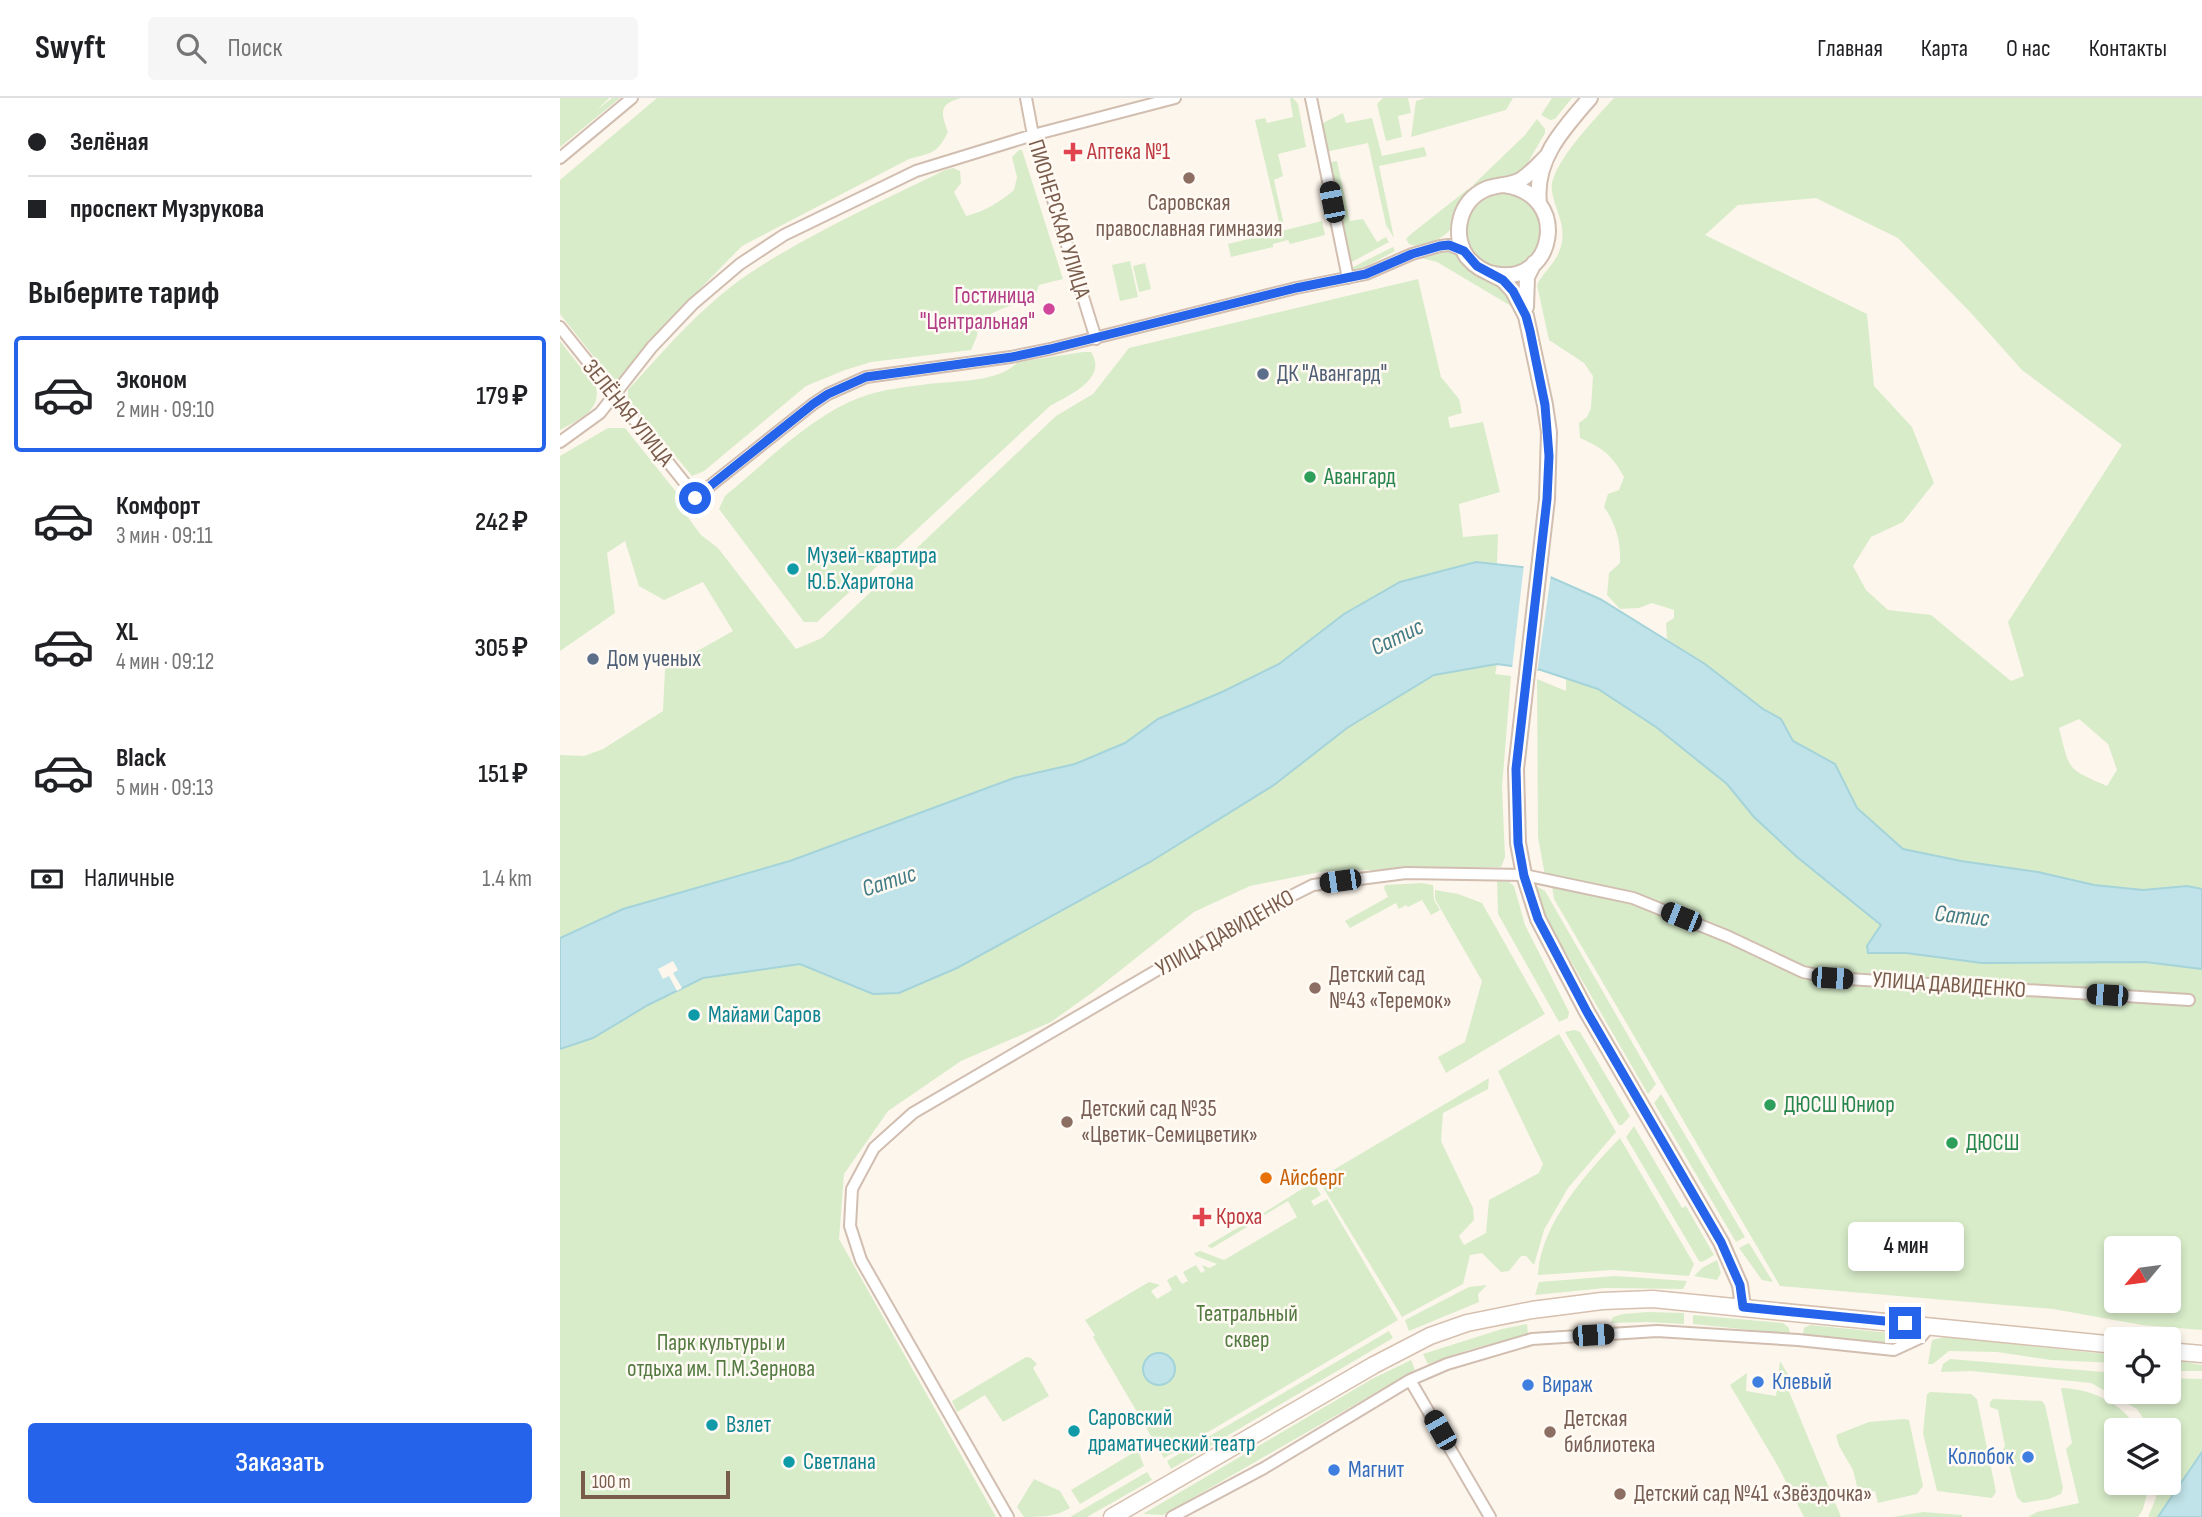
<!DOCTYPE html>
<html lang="ru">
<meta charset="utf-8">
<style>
:root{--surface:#fff;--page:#f6f6f6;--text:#202124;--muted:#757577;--line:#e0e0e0;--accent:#2563eb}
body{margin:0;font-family:"Sofia Sans Condensed",sans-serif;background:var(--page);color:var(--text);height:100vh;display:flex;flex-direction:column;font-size:26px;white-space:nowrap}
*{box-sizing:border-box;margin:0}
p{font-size:23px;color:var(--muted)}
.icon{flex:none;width:38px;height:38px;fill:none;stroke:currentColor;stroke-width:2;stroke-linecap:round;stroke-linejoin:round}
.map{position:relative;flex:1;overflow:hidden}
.details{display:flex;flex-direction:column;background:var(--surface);width:560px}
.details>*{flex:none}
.guide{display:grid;align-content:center;height:154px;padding:0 28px;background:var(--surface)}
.needle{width:46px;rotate:241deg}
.buttons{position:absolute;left:1544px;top:1138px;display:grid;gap:14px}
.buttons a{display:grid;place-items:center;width:77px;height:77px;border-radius:7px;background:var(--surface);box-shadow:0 4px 10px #0003;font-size:35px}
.scale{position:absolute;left:21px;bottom:18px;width:149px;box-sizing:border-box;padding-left:7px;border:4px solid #7a5c4d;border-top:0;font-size:19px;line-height:24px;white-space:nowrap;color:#7a5c4d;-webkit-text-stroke:5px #fffaf3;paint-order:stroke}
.end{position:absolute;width:32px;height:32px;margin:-16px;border:9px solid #2563eb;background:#fff;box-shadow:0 0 0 4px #fff}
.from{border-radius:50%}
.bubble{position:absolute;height:49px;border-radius:7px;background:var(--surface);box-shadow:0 4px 10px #0003;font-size:23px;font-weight:600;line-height:49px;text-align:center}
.car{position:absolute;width:21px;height:42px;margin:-21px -10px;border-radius:9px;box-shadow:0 0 5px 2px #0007;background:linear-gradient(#222 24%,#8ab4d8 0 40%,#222 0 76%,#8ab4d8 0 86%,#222 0)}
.guide b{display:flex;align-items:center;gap:24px;height:66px;font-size:26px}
.guide b+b{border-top:2px solid var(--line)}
.guide i{width:18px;height:18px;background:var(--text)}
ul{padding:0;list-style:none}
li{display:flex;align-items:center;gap:21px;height:116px;margin:0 14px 10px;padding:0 14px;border:4px solid transparent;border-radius:7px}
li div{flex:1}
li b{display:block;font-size:26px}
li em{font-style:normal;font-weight:600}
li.current{border-color:var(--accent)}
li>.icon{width:63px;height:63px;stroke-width:1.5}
h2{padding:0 28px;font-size:32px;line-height:84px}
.pay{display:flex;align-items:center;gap:18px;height:77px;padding:0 28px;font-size:26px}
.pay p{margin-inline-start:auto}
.button{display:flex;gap:14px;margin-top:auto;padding:14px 28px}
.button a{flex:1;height:80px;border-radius:7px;background:var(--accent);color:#fff;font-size:28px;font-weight:600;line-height:80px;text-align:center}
header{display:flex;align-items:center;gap:42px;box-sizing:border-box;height:98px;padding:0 35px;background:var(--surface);border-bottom:2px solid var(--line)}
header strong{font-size:33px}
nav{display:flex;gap:38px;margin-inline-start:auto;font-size:24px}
.search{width:490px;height:63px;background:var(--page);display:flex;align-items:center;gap:18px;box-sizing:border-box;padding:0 24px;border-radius:7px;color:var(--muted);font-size:26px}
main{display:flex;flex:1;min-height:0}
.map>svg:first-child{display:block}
.green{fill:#d8ecc9;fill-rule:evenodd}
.water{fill:#bfe3e8;stroke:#a5d3da;stroke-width:2}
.pier{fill:#fdf6ec}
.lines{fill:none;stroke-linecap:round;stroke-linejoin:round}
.minor-casing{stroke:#d1beb0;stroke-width:14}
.tertiary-casing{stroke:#d1beb0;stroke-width:18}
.secondary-casing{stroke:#d6c0b0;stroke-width:19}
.minor{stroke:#fff;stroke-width:10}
.tertiary{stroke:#fff;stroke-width:14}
.secondary{stroke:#fff;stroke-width:16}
.route{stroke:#2563eb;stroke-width:9}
.health-dot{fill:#e0444e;stroke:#fffaf3;stroke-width:2.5}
.education-dot{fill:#8d6e63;stroke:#fffaf3;stroke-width:2.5}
.hotel-dot{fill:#d1479c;stroke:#fffaf3;stroke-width:2.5}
.service-dot{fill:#5c6f8a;stroke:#fffaf3;stroke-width:2.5}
.leisure-dot{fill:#2e9e5b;stroke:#fffaf3;stroke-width:2.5}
.culture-dot{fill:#0f9aa8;stroke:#fffaf3;stroke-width:2.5}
.food-dot{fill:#e8710a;stroke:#fffaf3;stroke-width:2.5}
.shop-dot{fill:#3f7fe0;stroke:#fffaf3;stroke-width:2.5}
.labels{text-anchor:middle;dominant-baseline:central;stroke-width:5;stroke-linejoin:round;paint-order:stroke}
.health-label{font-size:23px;fill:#be3a42;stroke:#fffaf3;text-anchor:start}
.education-label{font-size:23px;fill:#785e54;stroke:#fffaf3;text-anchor:start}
.street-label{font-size:23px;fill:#7a5c4d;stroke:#fffaf3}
.hotel-label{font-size:23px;fill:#b23c85;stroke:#fffaf3;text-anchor:end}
.service-label{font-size:23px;fill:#4e5e75;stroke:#fffaf3;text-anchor:start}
.leisure-label{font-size:23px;fill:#27864d;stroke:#fffaf3;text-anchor:start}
.culture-label{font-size:23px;fill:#0d838f;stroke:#fffaf3;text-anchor:start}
.food-label{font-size:23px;fill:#c56008;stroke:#fffaf3;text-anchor:start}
.park-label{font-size:23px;fill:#537a41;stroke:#fffaf3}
.shop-label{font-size:23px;fill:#366cbe;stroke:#fffaf3;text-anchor:start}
.water-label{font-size:24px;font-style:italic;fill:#437c86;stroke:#fffaf3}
</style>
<header>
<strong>Swyft</strong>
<div class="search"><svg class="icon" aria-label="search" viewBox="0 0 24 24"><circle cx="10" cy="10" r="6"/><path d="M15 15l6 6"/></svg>Поиск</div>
<nav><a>Главная</a><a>Карта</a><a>О нас</a><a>Контакты</a></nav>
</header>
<main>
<section class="details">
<div class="guide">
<b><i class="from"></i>Зелёная</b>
<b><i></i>проспект Музрукова</b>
</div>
<h2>Выберите тариф</h2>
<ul>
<li class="current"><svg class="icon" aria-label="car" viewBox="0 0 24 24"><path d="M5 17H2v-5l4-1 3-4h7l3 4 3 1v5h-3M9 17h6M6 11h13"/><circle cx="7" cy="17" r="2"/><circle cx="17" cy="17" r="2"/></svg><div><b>Эконом</b><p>2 мин · 09:10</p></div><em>179 ₽</em></li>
<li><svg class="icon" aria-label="car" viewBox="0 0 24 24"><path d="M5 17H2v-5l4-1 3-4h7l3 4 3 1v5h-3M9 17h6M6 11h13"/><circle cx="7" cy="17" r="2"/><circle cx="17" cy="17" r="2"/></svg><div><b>Комфорт</b><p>3 мин · 09:11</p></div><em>242 ₽</em></li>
<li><svg class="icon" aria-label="car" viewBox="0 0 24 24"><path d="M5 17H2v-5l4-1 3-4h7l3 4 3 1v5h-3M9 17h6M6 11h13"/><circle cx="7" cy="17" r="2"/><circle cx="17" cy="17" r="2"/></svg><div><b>XL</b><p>4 мин · 09:12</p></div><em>305 ₽</em></li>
<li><svg class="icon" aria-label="car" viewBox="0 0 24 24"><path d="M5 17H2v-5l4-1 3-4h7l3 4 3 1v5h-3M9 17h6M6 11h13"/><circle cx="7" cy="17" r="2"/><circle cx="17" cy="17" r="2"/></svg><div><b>Black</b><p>5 мин · 09:13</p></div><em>151 ₽</em></li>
</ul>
<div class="pay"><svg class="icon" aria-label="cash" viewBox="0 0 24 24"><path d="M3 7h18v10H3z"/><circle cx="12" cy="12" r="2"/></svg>Наличные<p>1.4 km</p></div>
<div class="button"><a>Заказать</a></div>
</section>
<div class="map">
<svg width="1642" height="1419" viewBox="0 0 1642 1419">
<rect width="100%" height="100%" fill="#fdf6ec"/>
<path class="green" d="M0 0H49L37 12 52 0H60L0 49Z
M97 0H401C378 6 381 15 388 34 377 56 371 55 349 61L182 148 91 241 60 283H53L0 216V82Z
M730 0H733L738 6 746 49 718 56 723 78 714 82 724 127 720 128 695 22 705 20 707 25 733 19Z
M823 0H848L851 15 838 18 842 39 826 43 817 6Z
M866 0H953L946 12 851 39 856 3Z
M992 0H1012L995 21 990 22 981 17Z
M1054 0H1642V791L1627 788 1583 792 1534 787 1478 774 1401 763 1343 751 1297 710 1275 666 1233 643 1221 621 1203 611 1145 566 1107 541 1106 525 1114 520V512L1092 505 1079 510 1060 511 1047 497 1049 475 1060 465C1061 444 1056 426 1044 409L1048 396 1059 392 1064 379C1052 357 1043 350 1020 340L1019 325 1027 319 1031 310 1033 278 1024 265 989 242 977 187C983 174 996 165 1000 151 1008 129 995 113 992 93 988 68 1038 18 1054 0ZM1256 100 1338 140 1411 215 1462 272 1562 347 1448 524 1464 578 1451 583 1371 517 1328 512 1306 492 1293 468 1311 439 1343 424 1374 385 1352 329 1314 288 1307 216 1145 137 1178 107ZM1519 621 1548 646 1557 672 1547 688C1506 670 1510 673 1499 630Z
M783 15 786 25 812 20 822 58 864 49 867 58 819 68 834 140 826 127 808 45 765 54 759 27Z
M977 21 985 31V35L963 73 917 89 913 87 965 37Z
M459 52H462L503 181 479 187 474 201C453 207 435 210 419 225L417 238 411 252 311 264 285 272 246 288 144 373 132 378 68 301V292C108 248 146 203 196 171 255 133 322 103 385 72L393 70 400 73 401 85 394 94 406 118C425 113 439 105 454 92L457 79 452 59Z
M777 63 790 123 803 121 817 144 826 139 829 144 788 166 766 65Z
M908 91 910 94C899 116 896 136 871 144 863 147 857 149 849 146L846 141 851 136Z
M907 133a37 37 0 1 1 74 0a37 37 0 1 1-74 0Z
M762 123 765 137 730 146 728 142 713 146V149L671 159 668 146Z
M833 149 835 153 805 169 789 174V171Z
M889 153 895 154 916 178 942 189 951 208 877 164 861 160Z
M570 163 578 199 560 203 552 167Z
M585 165 591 191 579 194 573 168Z
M858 181 881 279 899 301 902 315 888 319 890 330 923 324 940 394 899 406 903 439 938 436 937 466 916 464 784 516 719 566 662 594 598 621 565 645 515 666 454 680 230 763 63 811 0 840V657L24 658 43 651 103 613 105 571 173 533 143 484 104 502 79 488 65 443 47 455 55 515 0 553V358L48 330H65L117 395 124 414 141 437 158 450 236 551 262 540 496 318 533 296 569 250Z
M0 243 36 289C42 312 17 323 0 332Z
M523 254H531C549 281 507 298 490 308L257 524H244L159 411 165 398C209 362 258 310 314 295 329 291 346 289 361 287 389 282 438 286 458 264Z
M937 566 935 576 951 578 942 689 945 759 941 769 765 773 690 788 634 814 533 894 491 924 401 963 328 1013 284 1076 279 1141 436 1419H0V951L33 940 88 907 143 880 240 866 313 896 340 895 397 870 590 764 714 687 787 630 874 577Z
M977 581 1006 593V581L1038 591 1096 629 1167 686 1194 719 1237 759 1322 827 1307 847 1308 855H1346L1422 865 1585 864 1642 871V1232L1582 1227 1493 1211 1220 1188 994 801 992 788 986 783 978 739ZM1556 1150H1608V1202H1556Z
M937 783 949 784 954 788 965 827 1009 914 1008 920 999 924 938 816Z
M861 785 873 787 874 802 880 812 871 817 862 802 848 809 846 807 839 811 836 805 790 830 785 823 828 799 824 790 825 787Z
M971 785 985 793 1096 986 1088 996 994 834Z
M875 792 898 796 922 805 985 916 886 975 878 959 905 944 922 883 875 801Z
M1014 932 1020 934 1070 1018 1062 1027H1059L1005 934Z
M999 936 1056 1034 1008 1090 984 1132 974 1167 966 1158H961L949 1173 941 1174 922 1155 910 1157 903 1186 842 1219 758 1081 929 980 928 991 883 1015 881 1043 913 1110 914 1122 899 1138 904 1147 926 1135 929 1102 979 1075 983 1066 938 973Z
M1101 996 1185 1139 1176 1144 1094 1005Z
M1074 1028 1122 1110 1126 1108 1154 1157 1142 1164 1139 1163 1066 1039Z
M1060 1040 1134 1166 1129 1178 1053 1172 978 1177C980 1127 1027 1074 1060 1040Z
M753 1084 761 1097 751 1103 754 1108 767 1101 838 1222 604 1360 533 1239 535 1237 525 1222 589 1184 600 1187 591 1193 597 1201 612 1192 607 1182 616 1177 622 1186 628 1183 623 1174 636 1167 641 1175 645 1173 642 1167 650 1170 657 1166 636 1158 634 1155 640 1153 664 1162 737 1119 728 1103 703 1118 705 1114Z
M698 1118 697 1123 652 1150 647 1148Z
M1189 1145 1213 1184 1202 1182 1179 1150Z
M1157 1162 1161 1175 1157 1182 1134 1178 1142 1170Z
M1055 1178 1127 1183 1123 1191 1045 1190 975 1197 979 1184Z
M927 1187 918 1196 919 1204 849 1233 845 1222 909 1189Z
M1088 1214 1124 1215V1226L1088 1224 1051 1225 1053 1219 1063 1216Z
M1133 1217 1223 1225 1229 1230 1230 1236 1133 1226Z
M967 1226 968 1236 908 1252 868 1266 863 1256 942 1231Z
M1250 1227 1350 1237V1240L1337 1246 1243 1237 1244 1230Z
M829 1233 833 1240 611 1371 607 1363Z
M1385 1239 1556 1257V1265L1491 1262 1437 1254 1389 1253 1373 1266H1368L1372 1242Z
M466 1259 471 1260 477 1266 473 1270 489 1298 443 1324 425 1297 397 1314 392 1303Z
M1390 1261 1556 1275V1293H1608V1280L1642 1281V1354L1598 1419H1588L1596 1400 1597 1384H1608V1332H1591L1577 1311 1531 1285 1411 1273 1381 1274 1383 1266Z
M1608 1261 1642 1267V1273H1608Z
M851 1262 855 1272 603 1417 583 1416 812 1281Z
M1220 1263 1229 1278 1228 1291 1281 1419H1244L1219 1370 1170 1287 1187 1275 1186 1293 1216 1298Z
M1501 1290C1531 1291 1562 1304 1578 1332H1556V1384H1590L1583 1411 1578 1419H1468L1477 1414 1519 1405 1506 1351 1512 1345Z
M1370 1294 1411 1296 1417 1301 1436 1394 1432 1400 1377 1393 1363 1335 1367 1296Z
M1433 1301 1482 1303 1485 1307 1503 1390 1501 1396 1489 1401 1463 1405 1457 1399 1448 1364 1445 1363 1442 1353 1445 1348 1438 1312 1430 1309V1304Z
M1344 1321 1349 1322 1363 1388 1357 1396 1318 1405 1315 1393 1299 1396 1293 1372 1279 1348 1276 1337 1309 1324Z
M578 1352 584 1368 520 1406 511 1392Z
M587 1374 592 1382 527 1419H510Z
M474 1381 500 1393 510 1410C495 1419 481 1419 464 1419L457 1409Z
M1363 1414 1402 1417V1419H1333Z"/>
<path class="water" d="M916 464 970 470 1040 501 1145 566 1203 611 1221 621 1233 643 1275 666 1297 710 1343 751 1401 763 1478 774 1534 787 1583 792 1627 788 1642 791V871L1585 864 1422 865 1346 855H1308L1307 848 1321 827 1237 759 1194 719 1167 686 1096 629 1038 591 981 572 937 566 874 577 787 630 714 687 590 764 397 870 339 895 313 896 240 866 143 880 88 907 33 940 0 951V840L63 811 230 763 454 680 515 666 565 645 598 621 662 594 719 566 784 516 840 484Z
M583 1271a16 16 0 1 1 32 0a16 16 0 1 1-32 0Z
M1642 1354V1419H1598Z"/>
<path class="pier" d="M964 466 991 476 977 575 952 571Z
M113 863 118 872 113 875 122 890 117 893 109 878 103 881 98 871Z"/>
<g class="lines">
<g class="minor-casing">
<path id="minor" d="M466 0 473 37 536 241
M751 0 788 180
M0 60 72 0
M0 229 136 399 253 306 268 296 306 279 451 259 490 251 736 190 806 176 852 156 880 148 889 147 904 153
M0 344 40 315 92 249 133 206 180 166 224 137 356 73 473 37 615 0
M850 1282 930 1419
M448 1419 301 1162 290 1128 292 1091 314 1050 353 1015 681 823 753 787 846 775 964 777 1073 800 1169 839 1243 874 1272 880 1629 902
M612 1419 704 1370 850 1282 887 1266 972 1241 1097 1233 1238 1242 1334 1252 1360 1240 1371 1227"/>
</g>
<g class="tertiary-casing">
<path id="tertiary" d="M944 87C1012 96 995 189 934 176 923 174 914 167 907 159 891 135 900 102 926 91 938 86 952 88 962 81 971 75 979 66 986 59
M979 105C974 62 1003 31 1030 0
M929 175 943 182 953 193 966 218 985 307 989 334 987 401 956 671 958 745 964 777 978 821 1027 914 1161 1144 1180 1187 1183 1209
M966 209 967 179 974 165"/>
</g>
<g class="secondary-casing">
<path id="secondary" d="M1608 1253 1642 1256
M552 1419 814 1267 870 1238 907 1225 972 1212 1042 1203 1093 1201 1556 1247"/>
</g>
<use href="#minor" class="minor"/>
<use href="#tertiary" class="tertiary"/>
<use href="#secondary" class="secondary"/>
</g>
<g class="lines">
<path class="route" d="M135 400 253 306 268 296 306 279 452 259 490 251 736 190 806 176 852 156 880 148 889 147 904 153 917 168 943 182 953 193 966 218 970 233 985 307 989 358 987 401 956 671 958 745 964 778 978 821 1027 914 1161 1144 1180 1187 1183 1209 1345 1225"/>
</g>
<g class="health-dot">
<path d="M509.5 43.5h7v7h7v7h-7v7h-7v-7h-7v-7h7z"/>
<path d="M638.5 1108.5h7v7h7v7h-7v7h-7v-7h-7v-7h7z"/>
</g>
<g class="education-dot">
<circle cx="629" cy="80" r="7"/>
<circle cx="755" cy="890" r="7"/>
<circle cx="507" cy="1024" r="7"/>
<circle cx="990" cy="1334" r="7"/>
<circle cx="1060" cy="1396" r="7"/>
</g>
<circle class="hotel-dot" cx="489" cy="211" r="7"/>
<g class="service-dot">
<circle cx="703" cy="276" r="7"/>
<circle cx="33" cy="561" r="7"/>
</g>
<g class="leisure-dot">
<circle cx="750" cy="379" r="7"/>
<circle cx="1210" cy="1007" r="7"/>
<circle cx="1392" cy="1045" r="7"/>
</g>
<g class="culture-dot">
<circle cx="233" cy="471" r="7"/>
<circle cx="134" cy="917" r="7"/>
<circle cx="152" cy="1327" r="7"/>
<circle cx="514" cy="1333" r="7"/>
<circle cx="229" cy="1364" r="7"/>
</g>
<circle class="food-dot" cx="706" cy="1080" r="7"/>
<g class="shop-dot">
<circle cx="1198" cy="1284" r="7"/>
<circle cx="968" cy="1287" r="7"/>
<circle cx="1468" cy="1359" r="7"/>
<circle cx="774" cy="1372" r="7"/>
</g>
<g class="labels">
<g class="health-label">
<text x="527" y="54">Аптека №1</text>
<text x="656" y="1119">Кроха</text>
</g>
<g class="education-label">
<text x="629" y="105" text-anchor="middle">Саровская<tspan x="629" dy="26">православная гимназия</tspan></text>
<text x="769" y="877">Детский сад<tspan x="769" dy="26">№43 «Теремок»</tspan></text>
<text x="521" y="1011">Детский сад №35<tspan x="521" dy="26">«Цветик-Семицветик»</tspan></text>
<text x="1004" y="1321">Детская<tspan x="1004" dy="26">библиотека</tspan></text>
<text x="1074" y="1396">Детский сад №41 «Звёздочка»</text>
</g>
<g class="street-label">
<text transform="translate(499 121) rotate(73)">ПИОНЕРСКАЯ УЛИЦА</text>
<text transform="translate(68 315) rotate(51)">ЗЕЛЁНАЯ УЛИЦА</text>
<text transform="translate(665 835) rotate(-29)">УЛИЦА ДАВИДЕНКО</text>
<text transform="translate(1389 887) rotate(4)">УЛИЦА ДАВИДЕНКО</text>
</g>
<g class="hotel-label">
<text x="475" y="198">Гостиница<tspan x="475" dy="26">"Центральная"</tspan></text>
</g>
<g class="service-label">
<text x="717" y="276">ДК "Авангард"</text>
<text x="47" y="561">Дом ученых</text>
</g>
<g class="leisure-label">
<text x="764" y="379">Авангард</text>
<text x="1224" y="1007">ДЮСШ Юниор</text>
<text x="1406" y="1045">ДЮСШ</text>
</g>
<g class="culture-label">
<text x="247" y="458">Музей-квартира<tspan x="247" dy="26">Ю.Б.Харитона</tspan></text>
<text x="148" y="917">Майами Саров</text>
<text x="528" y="1320">Саровский<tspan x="528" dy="26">драматический театр</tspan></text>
<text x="166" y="1327">Взлет</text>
<text x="243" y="1364">Светлана</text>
</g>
<g class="food-label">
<text x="720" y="1080">Айсберг</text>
</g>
<g class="park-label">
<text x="687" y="1216">Театральный<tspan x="687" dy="26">сквер</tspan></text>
<text x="161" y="1245">Парк культуры и<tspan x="161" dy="26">отдыха им. П.М.Зернова</tspan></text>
</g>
<g class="shop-label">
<text x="1212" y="1284">Клевый</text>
<text x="982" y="1287">Вираж</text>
<text x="1454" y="1359" text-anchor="end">Колобок</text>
<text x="788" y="1372">Магнит</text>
</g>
<g class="water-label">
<text transform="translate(837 539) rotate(-26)">Сатис</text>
<text transform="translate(329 783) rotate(-18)">Сатис</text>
<text transform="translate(1402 818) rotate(6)">Сатис</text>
</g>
</g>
</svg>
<div class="buttons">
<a><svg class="needle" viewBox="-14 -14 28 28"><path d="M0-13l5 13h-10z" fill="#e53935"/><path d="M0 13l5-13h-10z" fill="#757577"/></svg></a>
<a><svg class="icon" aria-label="locate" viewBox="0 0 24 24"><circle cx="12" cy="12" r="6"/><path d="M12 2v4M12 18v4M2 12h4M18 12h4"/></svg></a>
<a><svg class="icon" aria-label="layers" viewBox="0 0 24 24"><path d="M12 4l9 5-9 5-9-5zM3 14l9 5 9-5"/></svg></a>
</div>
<div class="scale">100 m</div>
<i class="end from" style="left:135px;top:400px"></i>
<i class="end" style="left:1345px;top:1225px"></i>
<div class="bubble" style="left:1288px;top:1124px;width:116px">4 мин</div>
<i class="car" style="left:772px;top:104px;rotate:349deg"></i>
<i class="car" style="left:780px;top:783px;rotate:262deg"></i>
<i class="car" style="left:1121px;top:819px;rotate:292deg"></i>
<i class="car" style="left:1272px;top:880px;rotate:94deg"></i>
<i class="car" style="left:1547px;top:897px;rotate:274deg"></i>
<i class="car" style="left:1033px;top:1237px;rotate:86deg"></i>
<i class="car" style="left:880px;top:1332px;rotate:330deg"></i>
</div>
</main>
